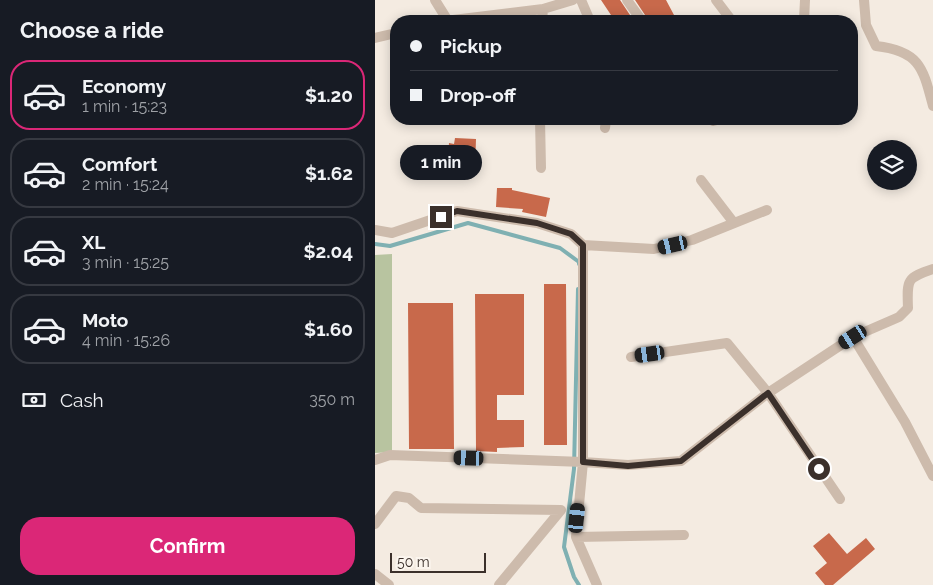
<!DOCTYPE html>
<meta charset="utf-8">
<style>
:root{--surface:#171b24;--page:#20242c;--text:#f1f3f6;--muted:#9ea1a6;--line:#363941;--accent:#db2777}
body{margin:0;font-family:Raleway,sans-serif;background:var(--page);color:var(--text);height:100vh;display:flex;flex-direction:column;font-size:19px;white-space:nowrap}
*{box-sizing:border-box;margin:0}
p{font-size:16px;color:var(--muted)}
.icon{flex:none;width:28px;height:28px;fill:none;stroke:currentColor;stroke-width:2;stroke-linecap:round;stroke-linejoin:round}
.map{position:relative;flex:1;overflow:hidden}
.side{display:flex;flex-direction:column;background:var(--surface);width:375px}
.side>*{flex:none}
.guide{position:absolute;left:15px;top:15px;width:468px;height:110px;border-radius:20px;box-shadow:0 2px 12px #0003;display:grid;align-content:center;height:110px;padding:0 20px;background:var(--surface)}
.fabs{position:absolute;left:492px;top:140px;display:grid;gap:10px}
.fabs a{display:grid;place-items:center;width:50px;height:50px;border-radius:50%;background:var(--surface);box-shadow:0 2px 12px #0003;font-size:25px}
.scale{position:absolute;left:15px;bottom:12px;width:96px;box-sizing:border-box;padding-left:5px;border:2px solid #3b302b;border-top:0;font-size:14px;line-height:18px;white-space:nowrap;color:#3b302b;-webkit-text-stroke:4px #fbf5ee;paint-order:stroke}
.end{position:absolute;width:22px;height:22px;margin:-11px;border:6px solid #3b302b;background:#fff;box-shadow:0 0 0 2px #fff}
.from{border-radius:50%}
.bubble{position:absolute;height:35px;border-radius:18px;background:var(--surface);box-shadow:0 2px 12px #0003;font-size:16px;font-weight:700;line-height:35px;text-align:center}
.car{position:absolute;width:15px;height:30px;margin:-15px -8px;border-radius:6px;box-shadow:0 0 4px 1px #0007;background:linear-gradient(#222 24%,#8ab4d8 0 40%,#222 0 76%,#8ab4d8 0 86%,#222 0)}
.guide b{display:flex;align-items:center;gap:18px;height:48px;font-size:19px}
.guide b+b{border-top:1px solid var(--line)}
.guide i{width:12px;height:12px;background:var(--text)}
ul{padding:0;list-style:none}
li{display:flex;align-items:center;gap:15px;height:70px;margin:0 10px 8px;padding:0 10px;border:2px solid var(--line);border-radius:20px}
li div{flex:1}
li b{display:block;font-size:19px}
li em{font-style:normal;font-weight:700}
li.active{border-color:var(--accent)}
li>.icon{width:45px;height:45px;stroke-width:1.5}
h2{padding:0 20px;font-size:22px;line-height:60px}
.pay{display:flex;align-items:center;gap:12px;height:55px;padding:0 20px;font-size:19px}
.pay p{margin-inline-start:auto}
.cta{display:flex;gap:10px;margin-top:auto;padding:10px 20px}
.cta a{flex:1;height:58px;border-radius:20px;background:var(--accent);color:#fff;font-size:20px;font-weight:700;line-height:58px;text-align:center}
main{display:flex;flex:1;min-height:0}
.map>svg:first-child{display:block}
.green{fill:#b8c4a0}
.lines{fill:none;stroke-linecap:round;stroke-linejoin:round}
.stream{stroke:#7fb0b2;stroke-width:4}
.building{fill:#c8694b}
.street{stroke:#cdbbac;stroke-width:10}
.route{stroke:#3b302b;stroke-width:6}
</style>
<main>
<section class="side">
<h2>Choose a ride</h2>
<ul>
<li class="active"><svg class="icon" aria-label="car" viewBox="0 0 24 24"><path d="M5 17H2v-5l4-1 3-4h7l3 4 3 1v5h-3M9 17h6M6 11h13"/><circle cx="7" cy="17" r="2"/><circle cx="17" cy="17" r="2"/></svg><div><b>Economy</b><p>1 min · 15:23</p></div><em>$1.20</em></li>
<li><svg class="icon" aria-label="car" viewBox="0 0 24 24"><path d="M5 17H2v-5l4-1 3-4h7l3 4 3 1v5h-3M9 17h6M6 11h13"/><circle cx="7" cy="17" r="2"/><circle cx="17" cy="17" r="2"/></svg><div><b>Comfort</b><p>2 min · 15:24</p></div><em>$1.62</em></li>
<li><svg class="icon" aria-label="car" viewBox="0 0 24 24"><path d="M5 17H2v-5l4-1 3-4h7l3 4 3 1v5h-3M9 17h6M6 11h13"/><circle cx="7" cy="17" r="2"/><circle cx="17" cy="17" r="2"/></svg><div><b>XL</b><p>3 min · 15:25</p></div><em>$2.04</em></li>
<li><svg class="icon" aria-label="car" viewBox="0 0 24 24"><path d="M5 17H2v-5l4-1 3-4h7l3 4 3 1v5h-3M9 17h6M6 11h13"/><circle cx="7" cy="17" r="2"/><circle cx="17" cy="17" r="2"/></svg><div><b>Moto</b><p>4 min · 15:26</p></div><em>$1.60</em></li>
</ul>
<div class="pay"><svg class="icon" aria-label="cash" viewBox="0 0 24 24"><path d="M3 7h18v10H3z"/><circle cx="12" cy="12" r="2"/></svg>Cash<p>350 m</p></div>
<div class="cta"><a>Confirm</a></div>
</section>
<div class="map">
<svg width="558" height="585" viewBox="0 0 558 585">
<rect width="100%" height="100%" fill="#f4ebe1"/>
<path class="green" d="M17 254V452L0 453V255Z"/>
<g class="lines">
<path class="stream" d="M0 244 15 246 93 223 185 248 204 262V264
M203 289 199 469 189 547 199 577 204 585"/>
</g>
<path class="building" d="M226 0H245L259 21H240Z
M260 0H291L299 15 288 21H274Z
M80 138 101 139 100 169 77 168 78 158 73 157 74 143 79 144Z
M122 188H137V190L175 198 171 217 147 212 148 209 121 207Z
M169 284H191L192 445H169Z
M100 294H149V395H122V420H149V447L122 448V452L101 451Z
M33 303H78L79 449H34Z
M454 533 472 554 491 538 500 549 458 585H450L440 573 452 563 438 546Z"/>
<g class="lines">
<path class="street" d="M60 0 73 21
M206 0 215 21
M252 0 267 21
M341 0 357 21
M489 0 491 25 501 46C545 51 548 68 558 106
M70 21 168 9 198 0
M167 21 168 9
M429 21 430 0
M0 38 21 33
M165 119 166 168
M336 119 338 121 346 119
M230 128 231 119
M326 180 359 223
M0 230 17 233 82 211 162 223 196 234 208 245 279 249 317 240 392 210
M208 245V462L201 537 222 585
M478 337 530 422 558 476
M256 357 352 343 393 393 465 499
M0 460 15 455 208 462 253 465 306 461 393 393 478 337 524 317 533 308C532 280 531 278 558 269
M0 524 21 496 34 498 46 508 186 510
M201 537 309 535
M0 574 14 585
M124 585 186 510"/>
</g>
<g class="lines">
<path class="route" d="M66 217 82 211 162 223 196 234 208 245V462L253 466 306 461 393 393 444 469"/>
</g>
</svg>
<div class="fabs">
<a><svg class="icon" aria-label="layers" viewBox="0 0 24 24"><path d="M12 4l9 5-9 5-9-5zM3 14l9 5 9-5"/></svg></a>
</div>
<div class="scale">50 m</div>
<i class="end from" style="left:444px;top:469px"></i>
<i class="end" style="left:66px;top:217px"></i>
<div class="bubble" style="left:25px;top:145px;width:82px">1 min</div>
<i class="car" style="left:298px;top:245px;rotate:257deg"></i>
<i class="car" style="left:478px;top:337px;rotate:237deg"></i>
<i class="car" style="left:275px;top:354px;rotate:262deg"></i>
<i class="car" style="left:94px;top:458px;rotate:272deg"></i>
<i class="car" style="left:202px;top:518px;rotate:6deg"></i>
<div class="guide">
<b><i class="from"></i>Pickup</b>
<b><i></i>Drop-off</b>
</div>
</div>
</main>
